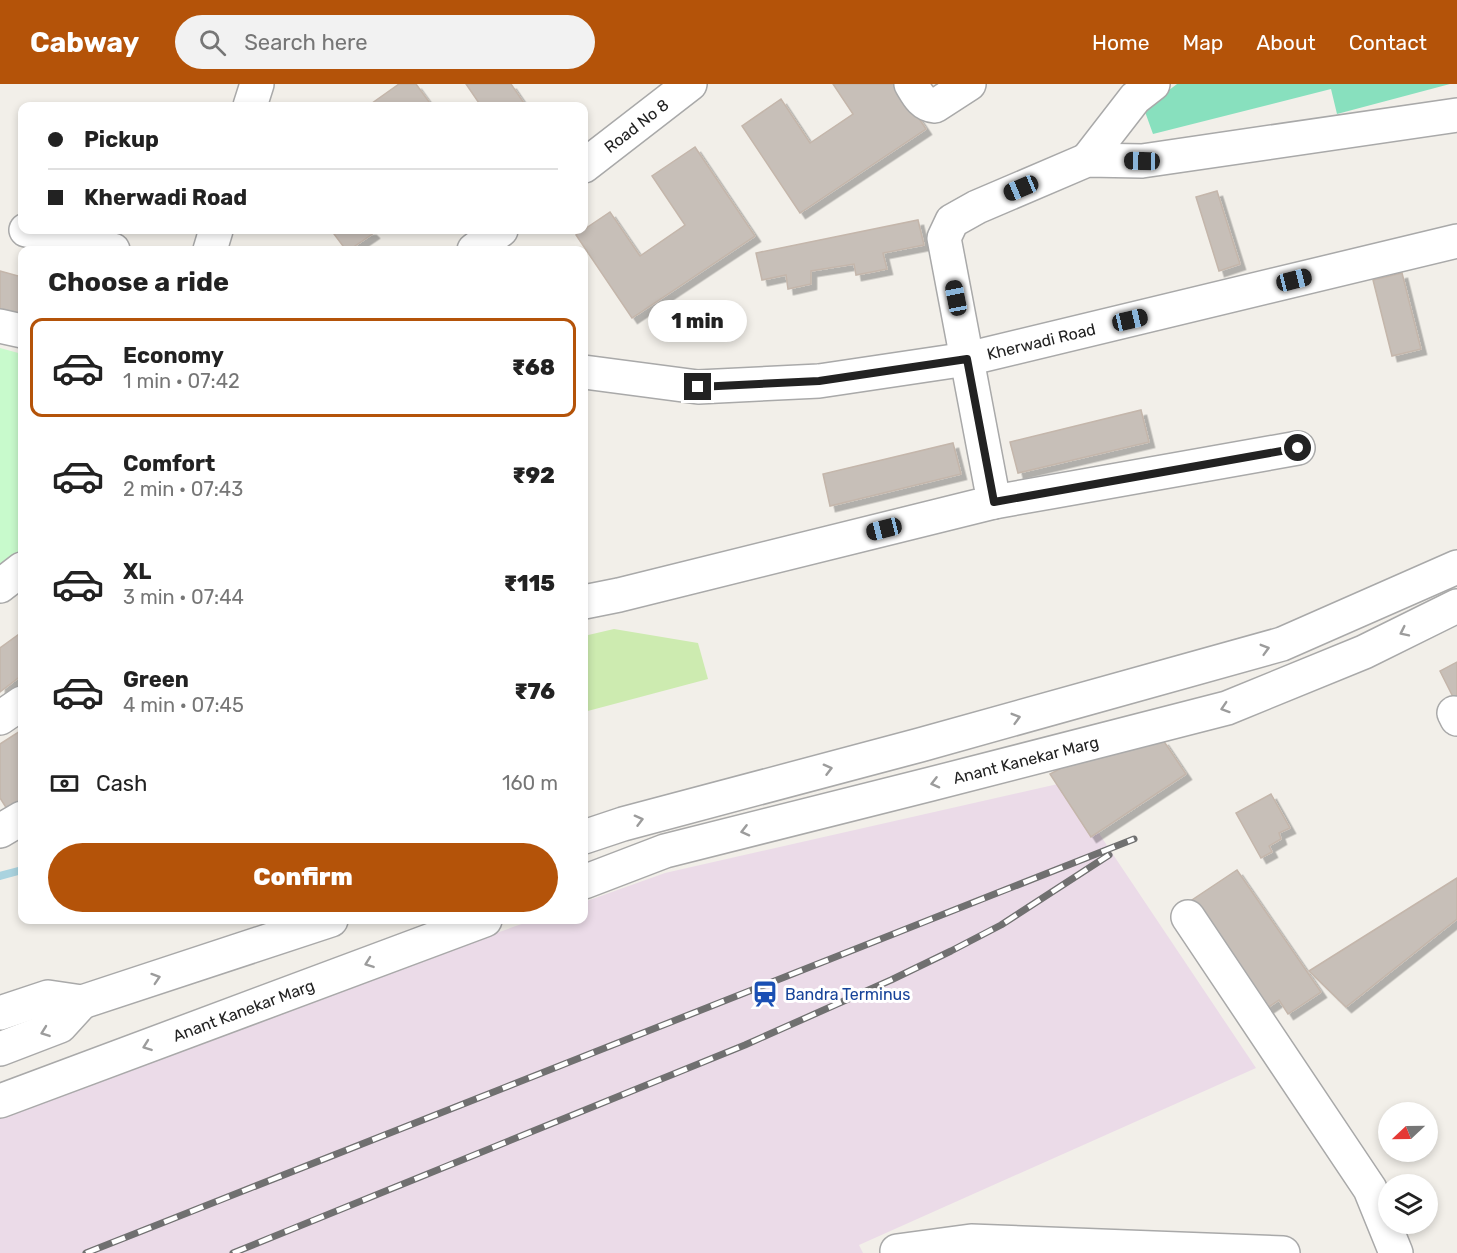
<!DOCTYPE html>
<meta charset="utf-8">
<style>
:root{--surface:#fff;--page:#f2f2f2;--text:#222;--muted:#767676;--line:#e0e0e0;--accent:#b45309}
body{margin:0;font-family:Rubik,sans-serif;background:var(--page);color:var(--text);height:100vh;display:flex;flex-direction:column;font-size:22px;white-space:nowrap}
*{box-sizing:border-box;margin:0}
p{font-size:20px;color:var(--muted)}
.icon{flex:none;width:33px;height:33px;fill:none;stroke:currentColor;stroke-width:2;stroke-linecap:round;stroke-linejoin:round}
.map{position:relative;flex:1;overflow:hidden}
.panel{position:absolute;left:18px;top:162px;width:570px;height:678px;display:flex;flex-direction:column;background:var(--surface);border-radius:12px;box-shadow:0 3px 9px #0003}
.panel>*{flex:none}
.guide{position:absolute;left:18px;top:18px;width:570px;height:132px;border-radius:12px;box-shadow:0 3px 9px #0003;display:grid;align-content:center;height:132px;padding:0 30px;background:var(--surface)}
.needle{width:39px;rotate:248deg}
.tools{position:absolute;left:1378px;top:1018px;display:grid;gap:12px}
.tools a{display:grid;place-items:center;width:60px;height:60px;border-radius:50%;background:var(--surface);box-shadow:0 3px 9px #0003;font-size:30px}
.end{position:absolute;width:27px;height:27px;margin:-14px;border:8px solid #222;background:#fff;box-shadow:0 0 0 3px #fff}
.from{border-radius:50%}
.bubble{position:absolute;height:42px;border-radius:21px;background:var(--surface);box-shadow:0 3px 9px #0003;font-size:20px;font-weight:800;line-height:42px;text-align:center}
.car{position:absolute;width:18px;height:36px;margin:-18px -9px;border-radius:8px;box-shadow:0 0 4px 2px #0007;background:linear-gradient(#222 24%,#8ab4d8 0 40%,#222 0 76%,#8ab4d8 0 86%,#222 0)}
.guide b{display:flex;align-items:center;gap:21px;height:57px;font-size:22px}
.guide b+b{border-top:2px solid var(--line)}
.guide i{width:15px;height:15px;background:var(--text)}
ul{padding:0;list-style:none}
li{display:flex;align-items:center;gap:18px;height:99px;margin:0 12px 9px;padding:0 18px;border:3px solid transparent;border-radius:12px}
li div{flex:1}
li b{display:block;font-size:22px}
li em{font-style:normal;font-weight:800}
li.active{border-color:var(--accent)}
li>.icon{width:54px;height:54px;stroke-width:1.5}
h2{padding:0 30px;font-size:27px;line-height:72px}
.pay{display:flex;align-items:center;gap:15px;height:66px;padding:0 30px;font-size:22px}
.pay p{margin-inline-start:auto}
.primary-button{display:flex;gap:12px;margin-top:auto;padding:12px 30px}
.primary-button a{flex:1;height:69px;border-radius:36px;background:var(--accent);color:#fff;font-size:24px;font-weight:800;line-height:69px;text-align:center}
header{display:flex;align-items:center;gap:36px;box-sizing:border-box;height:84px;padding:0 30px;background:var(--accent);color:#fff}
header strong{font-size:28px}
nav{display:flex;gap:33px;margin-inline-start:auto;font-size:21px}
.search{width:420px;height:54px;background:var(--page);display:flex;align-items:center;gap:15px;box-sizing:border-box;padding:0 21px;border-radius:33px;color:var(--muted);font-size:22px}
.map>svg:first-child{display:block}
.industrial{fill:#ebdbe8}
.grass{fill:#cdebb0}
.park{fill:#c8facc}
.pitch{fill:#88e0be}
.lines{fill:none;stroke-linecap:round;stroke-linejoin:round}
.stream{stroke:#aad3df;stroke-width:8}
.building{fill:#c7bfb8;stroke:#c4b6ab;stroke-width:1.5;filter:url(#shadow)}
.minor-casing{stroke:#a9a9a9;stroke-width:36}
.tertiary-casing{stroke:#a9a9a9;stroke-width:36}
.minor{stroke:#fff;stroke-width:33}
.tertiary{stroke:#fff;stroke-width:33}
.rail-casing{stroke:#707070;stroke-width:7}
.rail{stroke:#fff;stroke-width:4.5;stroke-dasharray:14;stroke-linecap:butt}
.oneway{stroke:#9c9c9c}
.route{stroke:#222;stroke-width:8}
.labels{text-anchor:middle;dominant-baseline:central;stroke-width:6;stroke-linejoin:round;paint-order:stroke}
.street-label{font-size:16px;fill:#222;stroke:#fff}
.transit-label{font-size:16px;fill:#164399;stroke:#fff;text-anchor:start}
</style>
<header>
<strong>Cabway</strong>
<div class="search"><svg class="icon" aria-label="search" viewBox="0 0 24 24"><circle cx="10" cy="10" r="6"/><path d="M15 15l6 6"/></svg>Search here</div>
<nav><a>Home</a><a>Map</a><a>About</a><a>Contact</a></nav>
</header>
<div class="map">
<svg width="1457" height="1169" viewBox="0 0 1457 1169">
<defs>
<filter id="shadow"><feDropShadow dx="5.5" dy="5.5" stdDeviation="0" flood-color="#0004"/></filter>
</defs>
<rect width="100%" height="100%" fill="#f2efe9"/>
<path class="industrial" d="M1080 695 1100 751 1256 984 859 1161 863 1169H0V1025L533 836H584V818L665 789Z"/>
<path class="grass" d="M614 545 698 559 708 595 584 628V552Z"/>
<path class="park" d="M0 264 22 270V481L0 497Z"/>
<path class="pitch" d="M1177 0H1450L1337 30 1331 5 1153 50 1144 25Z"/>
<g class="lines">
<path class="stream" d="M0 792 22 786"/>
</g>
<path class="building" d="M399 0H416L432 22H368Z
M466 0H511L526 22H481Z
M833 0H896L926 45 800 129 742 42 781 15 810 59 853 30Z
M695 63 755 152 632 234 576 151 610 128 640 172 685 141 652 92Z
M1217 107 1240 180 1219 187 1196 113Z
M918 136 924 161 883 169 887 185 856 191 854 180 811 187V200L788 205 786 191 762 196 756 169Z
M331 146H371L374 149 349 166H346Z
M0 187 22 193V235L0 229Z
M1402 189 1421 265 1392 272 1373 196Z
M1141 326 1149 358 1018 389 1010 358Z
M953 359 961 390 830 422 823 390Z
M22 548V591L0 608V564Z
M1457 578V621L1440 587Z
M20 647 22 651V716L7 725 0 714V660Z
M1163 656 1186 690 1091 753 1050 690 1065 682Z
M1271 710 1290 744 1279 749 1281 755 1269 762 1272 768 1261 774 1236 729Z
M1237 786 1321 908 1288 930 1279 916 1257 931 1183 822Z
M1457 794V835L1346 923 1309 887Z"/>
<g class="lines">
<g class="minor-casing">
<g id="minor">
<path d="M911 0C917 10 922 21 935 22L969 0"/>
<path d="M250 22 257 0"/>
<path d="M1087 76 1135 14 1153 0"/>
<path id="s1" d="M584 82 690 0"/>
<path d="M210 166 216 146"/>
<path d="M474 166 501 146"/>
<path d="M0 242 22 247"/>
<path d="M994 418 1298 364"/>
<path d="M0 502 22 485"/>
<path d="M584 518 619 511 994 418 944 154 952 137 977 123 1087 76 1142 77 1457 31"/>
<path d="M1454 629 1457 635"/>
<path d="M0 634 22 619"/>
<path d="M0 747 22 734"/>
<path d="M1188 833 1370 1105 1396 1169"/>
<path d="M897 1167 971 1157 1283 1169"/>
</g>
</g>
<g class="tertiary-casing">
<g id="tertiary">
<path d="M26 146 113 166"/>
<path id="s2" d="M584 288 698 303 819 297 967 275 1457 157"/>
<path d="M584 753 623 740 920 661 1282 560 1457 483"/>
<path id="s3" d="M584 798 665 767 931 700 1227 624 1364 568 1457 522"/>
<path d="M0 929 48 913 82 918 331 836"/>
<path d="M0 965 60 942 82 918"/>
<path id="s4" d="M0 1017 485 836"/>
</g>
</g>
<use href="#minor" class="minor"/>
<use href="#tertiary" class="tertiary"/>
<g class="rail-casing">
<path id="rail" d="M86 1169 1134 755
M233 1169 745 961 891 896 951 867 1001 841 1109 771"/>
</g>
<use href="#rail" class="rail"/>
</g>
<defs><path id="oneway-chevron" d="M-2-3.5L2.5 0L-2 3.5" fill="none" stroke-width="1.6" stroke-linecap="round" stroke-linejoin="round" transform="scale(1.5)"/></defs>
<g class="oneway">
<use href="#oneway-chevron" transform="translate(1404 548) rotate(154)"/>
<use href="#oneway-chevron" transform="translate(1265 565) rotate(-16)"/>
<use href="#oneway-chevron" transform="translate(1225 624) rotate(162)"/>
<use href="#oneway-chevron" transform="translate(1016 634) rotate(-16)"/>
<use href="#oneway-chevron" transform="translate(828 685) rotate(-15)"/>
<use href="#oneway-chevron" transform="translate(935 699) rotate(166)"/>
<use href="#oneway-chevron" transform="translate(639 736) rotate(-15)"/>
<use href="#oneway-chevron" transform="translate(745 747) rotate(166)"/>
<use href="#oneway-chevron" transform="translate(369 879) rotate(160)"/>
<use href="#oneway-chevron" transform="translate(156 894) rotate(-18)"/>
<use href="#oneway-chevron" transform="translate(45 948) rotate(160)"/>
<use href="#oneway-chevron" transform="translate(147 962) rotate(160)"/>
</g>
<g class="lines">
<path class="route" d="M698 303 819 297 967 275 994 418 1298 364"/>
</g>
<defs>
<g id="station-bare" transform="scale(2.07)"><path d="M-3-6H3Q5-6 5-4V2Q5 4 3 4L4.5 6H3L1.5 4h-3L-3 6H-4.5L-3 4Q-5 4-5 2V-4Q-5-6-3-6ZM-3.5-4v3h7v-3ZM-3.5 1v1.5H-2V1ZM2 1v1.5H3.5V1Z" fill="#1a4fb4" stroke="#fff" stroke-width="2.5" paint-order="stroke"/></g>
</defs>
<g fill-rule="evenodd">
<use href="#station-bare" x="765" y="910"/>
</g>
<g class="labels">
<g class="street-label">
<text stroke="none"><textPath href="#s1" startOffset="66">Road No 8</textPath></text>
<text stroke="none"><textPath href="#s2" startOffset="462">Kherwadi Road</textPath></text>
<text stroke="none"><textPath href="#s3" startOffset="459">Anant Kanekar Marg</textPath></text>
<text stroke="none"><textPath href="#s4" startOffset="260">Anant Kanekar Marg</textPath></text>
</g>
<g class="transit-label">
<text x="785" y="910">Bandra Terminus</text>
</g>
</g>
</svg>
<div class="tools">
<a><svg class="needle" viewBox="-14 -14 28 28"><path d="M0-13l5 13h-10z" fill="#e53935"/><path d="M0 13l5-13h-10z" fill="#767676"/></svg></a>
<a><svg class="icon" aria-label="layers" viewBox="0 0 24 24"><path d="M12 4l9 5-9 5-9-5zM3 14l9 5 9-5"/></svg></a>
</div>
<i class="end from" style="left:1298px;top:364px"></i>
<i class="end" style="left:698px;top:303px"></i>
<div class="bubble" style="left:648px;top:216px;width:99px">1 min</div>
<i class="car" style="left:1142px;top:77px;rotate:271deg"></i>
<i class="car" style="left:1021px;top:104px;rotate:247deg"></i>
<i class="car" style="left:1294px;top:196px;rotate:76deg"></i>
<i class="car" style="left:956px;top:214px;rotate:349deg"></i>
<i class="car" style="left:1130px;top:236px;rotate:77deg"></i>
<i class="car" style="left:884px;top:445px;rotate:256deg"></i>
<div class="guide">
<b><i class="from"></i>Pickup</b>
<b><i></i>Kherwadi Road</b>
</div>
<section class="panel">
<h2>Choose a ride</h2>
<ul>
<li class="active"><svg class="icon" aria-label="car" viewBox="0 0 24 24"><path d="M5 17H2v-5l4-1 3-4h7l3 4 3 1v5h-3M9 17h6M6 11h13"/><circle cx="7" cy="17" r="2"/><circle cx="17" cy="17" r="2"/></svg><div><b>Economy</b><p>1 min · 07:42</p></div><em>₹68</em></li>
<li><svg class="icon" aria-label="car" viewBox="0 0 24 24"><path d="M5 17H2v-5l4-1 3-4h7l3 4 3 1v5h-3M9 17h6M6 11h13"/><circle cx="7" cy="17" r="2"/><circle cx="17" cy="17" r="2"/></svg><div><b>Comfort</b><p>2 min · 07:43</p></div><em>₹92</em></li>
<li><svg class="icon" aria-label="car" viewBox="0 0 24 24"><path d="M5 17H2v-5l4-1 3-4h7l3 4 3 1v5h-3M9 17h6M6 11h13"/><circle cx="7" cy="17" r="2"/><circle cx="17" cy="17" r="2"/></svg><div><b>XL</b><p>3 min · 07:44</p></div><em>₹115</em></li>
<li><svg class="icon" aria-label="car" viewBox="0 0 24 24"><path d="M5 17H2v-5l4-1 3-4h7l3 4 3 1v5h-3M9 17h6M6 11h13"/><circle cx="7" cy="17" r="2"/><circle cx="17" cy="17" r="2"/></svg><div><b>Green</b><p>4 min · 07:45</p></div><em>₹76</em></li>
</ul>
<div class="pay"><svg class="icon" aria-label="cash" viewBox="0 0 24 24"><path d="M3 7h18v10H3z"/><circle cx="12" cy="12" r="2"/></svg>Cash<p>160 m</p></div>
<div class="primary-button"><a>Confirm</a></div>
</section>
</div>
